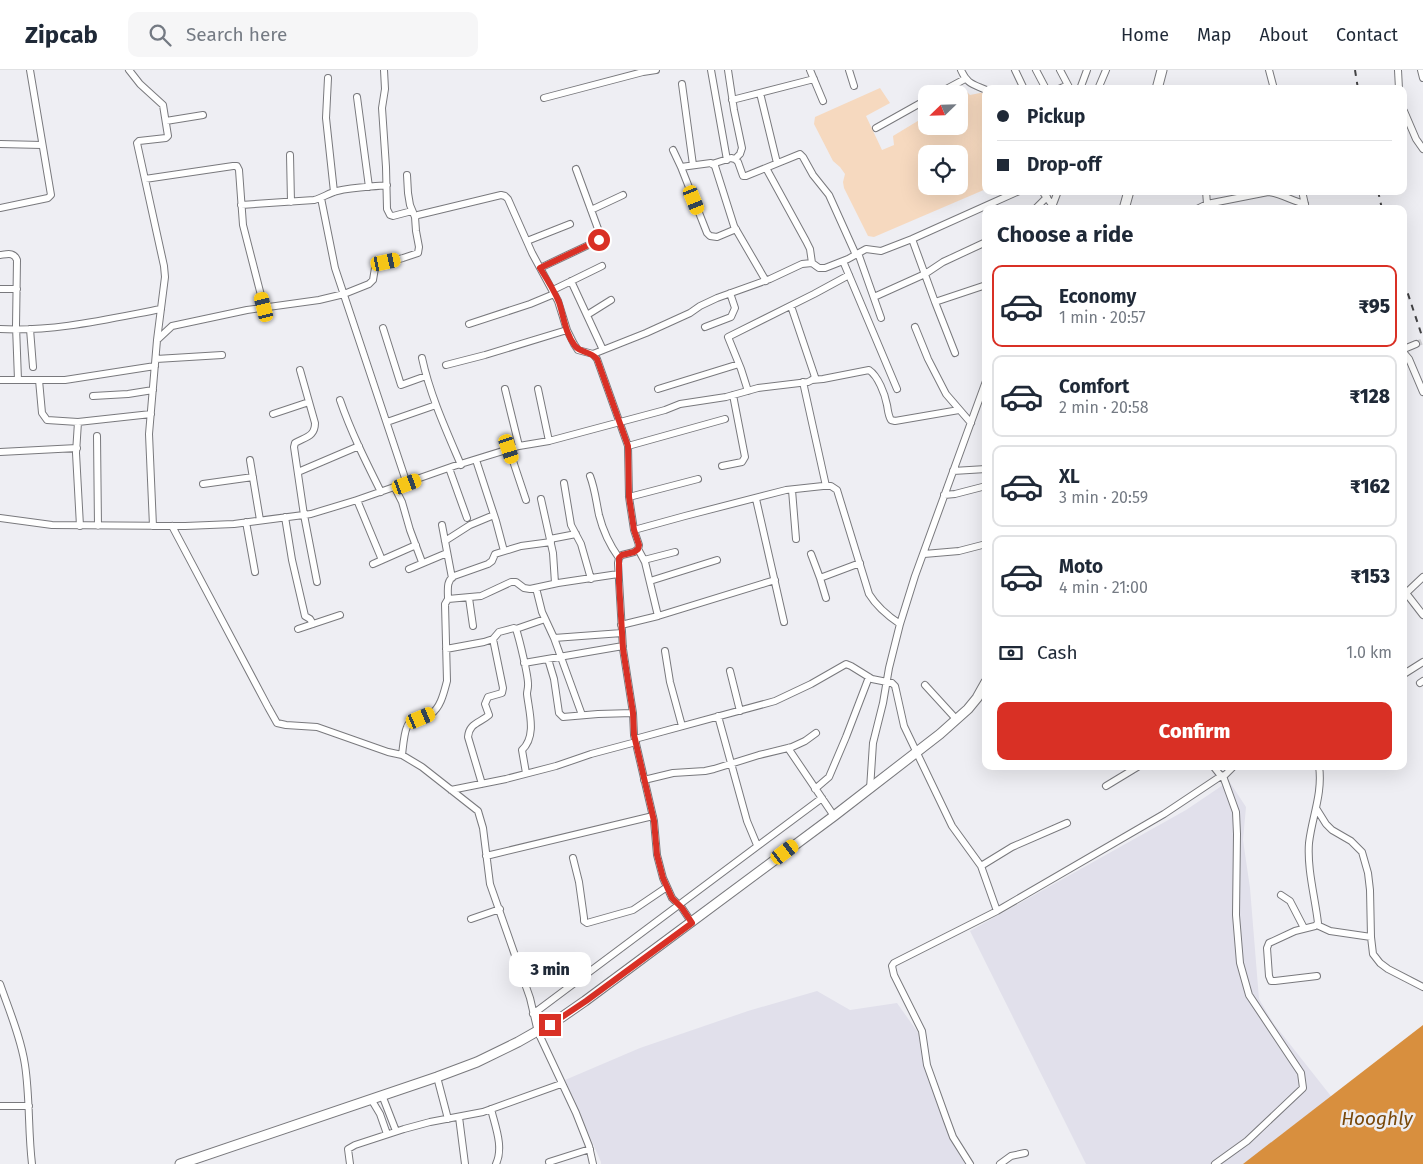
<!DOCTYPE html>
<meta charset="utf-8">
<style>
:root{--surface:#fff;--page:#f6f6f7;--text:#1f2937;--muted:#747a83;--line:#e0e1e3;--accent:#d93025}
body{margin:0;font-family:"Fira Sans",sans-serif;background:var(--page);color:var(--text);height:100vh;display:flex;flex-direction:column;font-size:19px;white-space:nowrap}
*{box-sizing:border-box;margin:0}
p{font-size:16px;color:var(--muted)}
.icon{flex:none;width:28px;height:28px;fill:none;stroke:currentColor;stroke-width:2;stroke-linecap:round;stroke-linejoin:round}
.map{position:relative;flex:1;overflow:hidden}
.details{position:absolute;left:982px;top:135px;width:425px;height:565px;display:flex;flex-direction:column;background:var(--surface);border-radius:10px;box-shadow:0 5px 20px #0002}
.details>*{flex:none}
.top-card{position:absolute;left:982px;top:15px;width:425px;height:110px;border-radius:10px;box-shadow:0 5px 20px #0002;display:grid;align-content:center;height:110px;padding:0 15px;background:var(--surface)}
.needle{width:32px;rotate:247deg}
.buttons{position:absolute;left:918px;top:15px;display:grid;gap:10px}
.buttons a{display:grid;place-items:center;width:50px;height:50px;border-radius:10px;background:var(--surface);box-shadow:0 5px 20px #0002;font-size:25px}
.end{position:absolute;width:22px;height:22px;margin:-11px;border:6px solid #d93025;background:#fff;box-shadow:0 0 0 2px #fff}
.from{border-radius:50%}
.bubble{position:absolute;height:35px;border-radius:10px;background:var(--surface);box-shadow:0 5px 20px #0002;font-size:16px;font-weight:800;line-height:35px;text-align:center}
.car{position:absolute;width:15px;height:30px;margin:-15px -8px;border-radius:6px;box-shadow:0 0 4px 1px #0007;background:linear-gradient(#f5c518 24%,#345 0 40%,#f5c518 0 76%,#345 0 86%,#f5c518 0)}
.top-card b{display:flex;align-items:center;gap:18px;height:48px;font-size:19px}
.top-card b+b{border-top:1px solid var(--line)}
.top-card i{width:12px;height:12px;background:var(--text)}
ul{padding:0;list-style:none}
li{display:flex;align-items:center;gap:15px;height:82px;margin:0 10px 8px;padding:0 5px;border:2px solid var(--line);border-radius:10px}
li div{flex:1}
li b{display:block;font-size:19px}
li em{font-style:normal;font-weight:800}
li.current{border-color:var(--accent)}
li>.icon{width:45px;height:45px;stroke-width:1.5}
h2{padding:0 15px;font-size:22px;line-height:60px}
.pay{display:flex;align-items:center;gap:12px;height:55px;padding:0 15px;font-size:19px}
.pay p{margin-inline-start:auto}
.cta{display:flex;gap:10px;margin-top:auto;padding:10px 15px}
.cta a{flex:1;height:58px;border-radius:10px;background:var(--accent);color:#fff;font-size:20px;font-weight:800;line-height:58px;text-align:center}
header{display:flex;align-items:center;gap:30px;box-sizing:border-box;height:70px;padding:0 25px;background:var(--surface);border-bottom:1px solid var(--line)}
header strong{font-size:24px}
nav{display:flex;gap:28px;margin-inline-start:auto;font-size:18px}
.search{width:350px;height:45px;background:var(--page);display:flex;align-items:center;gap:12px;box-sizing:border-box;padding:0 18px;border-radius:10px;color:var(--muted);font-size:19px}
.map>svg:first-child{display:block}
.built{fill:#e1e0eb}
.green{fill:#f6d9bf;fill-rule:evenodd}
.water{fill:#d88f3e}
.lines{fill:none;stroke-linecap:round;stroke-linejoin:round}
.minor-tunnel{stroke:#ccccd0;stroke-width:6;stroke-dasharray:6 3;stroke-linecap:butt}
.minor-casing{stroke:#79797d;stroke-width:8}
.major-casing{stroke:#79797d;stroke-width:11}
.minor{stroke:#fff;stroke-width:6}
.major{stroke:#fff;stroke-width:9}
.rail{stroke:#434345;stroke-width:2;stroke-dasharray:6 6;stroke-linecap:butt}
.route{stroke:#d93025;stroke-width:6}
.labels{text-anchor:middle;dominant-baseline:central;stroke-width:5;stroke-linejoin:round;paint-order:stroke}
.water-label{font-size:19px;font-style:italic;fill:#79480a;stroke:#eeeef3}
</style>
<header>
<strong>Zipcab</strong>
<div class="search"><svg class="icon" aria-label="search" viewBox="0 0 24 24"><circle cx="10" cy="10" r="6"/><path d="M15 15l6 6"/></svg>Search here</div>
<nav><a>Home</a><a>Map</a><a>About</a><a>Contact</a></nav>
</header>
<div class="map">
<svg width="1423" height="1094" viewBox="0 0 1423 1094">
<rect width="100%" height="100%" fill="#eeeef3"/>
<path class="built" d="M1229 711 1246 737 1243 770 1250 818 1259 929 1274 954 1334 1030 1255 1094H1086L970 861 1186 740Z
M817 921 850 940 897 933 924 971 942 1041 967 1094H601V1092L565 1010 640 978 748 941Z"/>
<path class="green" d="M880 18 890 33 866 46 882 80 894 75 893 66 926 46V56H959V27L967 22 970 25 985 22 986 25V119L874 167 868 166 844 118 843 112 845 104 840 97 833 91 814 54 815 47ZM926 84H959V116H926Z"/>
<path class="water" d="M1423 955V1094H1243Z"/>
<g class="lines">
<path class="minor-tunnel" d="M1416 274 1423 271"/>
<g class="minor-casing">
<path id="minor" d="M129 0 140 14 163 35 168 66 166 68 139 71 137 73 164 196 165 207 157 270
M384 0 385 19 382 38 386 97 387 139 390 145 393 146 412 141
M711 0 727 90
M728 0 734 40 742 78 740 84 735 89
M810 0 823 31
M849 0 854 16
M961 0C967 14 973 14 986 20
M1015 0 1024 19
M1036 0 1046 19
M1060 0 1070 19
M1269 0 1274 19
M1398 0 1399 19
M1421 0 1423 8
M328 8 326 48 334 122
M682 14 693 95
M1059 19 1068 15
M1080 19 1087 0
M1098 19 1106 0
M760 23 777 93
M937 24 965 9
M357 27 369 117
M544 28 643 2 656 0
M732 30 814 9
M1404 41 1416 69 1423 79
M166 51 203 45
M876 58 926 30
M0 74 42 75
M673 80 681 97 707 163 710 166 717 167 736 159
M290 85 291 132
M712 94 731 88 735 89 738 92 743 106H746L800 84 803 87 813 105 829 125 856 185
M681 97 711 93 715 96 734 156 766 211
M766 98 806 171 810 179 812 193
M145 109 233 96H237L239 100 243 155 264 237
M1042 121 1055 139
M1206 121 1207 134
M1302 121 1306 139
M321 128 335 198 407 414
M241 135 314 130C322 128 329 123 337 121 354 117 370 117 387 115
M1052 137 1058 121
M0 138 48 128 51 125 30 0
M1035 139 1047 127
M1197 139 1207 134 1268 122C1279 123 1293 131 1305 134
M591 140 623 125
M415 147 418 145 501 125 505 126 508 129 532 183 558 231 567 260 574 274 578 280 593 284 597 289 628 376 629 427 634 460 639 475 638 479 634 482 622 485 619 488 618 493 623 579 633 643 634 665 654 751 657 785 663 808 672 828 682 838 692 853
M912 169 935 232 955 283
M527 171 570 154
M858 183 881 248
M0 185C8 184 14 182 17 190L16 256 18 310
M843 191 897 319
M540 198 599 170 601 167 576 99
M571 211 603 280
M0 219H17
M553 220 602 196
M874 227 925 204 943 192 986 172
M935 232 986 215
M587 245 611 230
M469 254 530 234 554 224
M705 257 731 247 735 238 730 223
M915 257 928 289 946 324 971 353
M383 258 401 315 426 306
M0 259C54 262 108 249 161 239
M30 259 33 297
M1404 279 1416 274
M1404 283 1409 289 1423 322
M593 284 646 263 690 243 700 236 717 228 770 209 802 194 812 193 819 198H825L848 189 866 179 881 181 912 169 1019 121
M422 288C430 325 446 360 461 395
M156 289 222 285
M446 295 485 285 567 260
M300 300 315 353C315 367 305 367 295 373L294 377 304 445 317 512
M0 310H65L155 296
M39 310 42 343 47 350 78 352 151 344
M812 310 823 309 869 300C878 306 885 324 887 335 888 340 888 345 891 350L895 351 959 340
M803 312 826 416
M505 319 519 376
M538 319 549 371
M658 319 739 294
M748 321 741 299 728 267 814 224 849 205
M93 326 128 324 153 320
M340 330C351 362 366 392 381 422
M273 344 309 332
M78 352 76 383 80 456
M387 352 436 335
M97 366 98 456
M628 376 725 349
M509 379 526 430
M0 382 77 378
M250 390 260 450
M476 390 496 451 504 481
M722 396 742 392 745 387 733 325
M449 398 467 448
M953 401 986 399
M298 402 359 376
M590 406C595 419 596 431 599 445 603 461 609 474 619 488
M564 413 571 455 581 474 591 509
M203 414 253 407
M395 418 402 432 410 460 422 492
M792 420 796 469
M944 425 955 424 986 416
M629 427 698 409
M541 429 553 483 555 513
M756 429 784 552
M357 430 382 490
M285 447 292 490 305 546 310 549 313 554
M0 448 52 455 185 456 234 454 311 444 357 430 454 396 519 376 549 371 665 340 680 334 726 327 758 318 808 312 812 310 815 307 791 236
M246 452 255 502
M442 455 452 508
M153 456 149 364 157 270 172 256 247 240 319 230 344 224 369 214 373 210 375 198 378 195 403 188 418 183 419 177 416 161 415 147 410 135 408 123 407 105
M172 456 268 637 277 653 286 655 317 657 388 682 402 685 422 697 478 741 483 758 490 814 530 928 538 962 576 1043 589 1076 593 1094
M634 460 685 446 786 420 823 416H831L837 420 869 524C877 537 888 546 900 554
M550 469 576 464
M445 471 470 455 494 445
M638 479 645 492 658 546
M811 484 820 508 826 528
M924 484 959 481 986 474
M644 490 675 482
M373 494 416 475
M409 499 447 483
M820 508 860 493
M650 511 717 490
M536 518 542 542 554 568
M1406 523 1423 545
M1404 525 1423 507
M469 528 473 556
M448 529C448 520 446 511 454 506L488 494 492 491 495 484 521 476 551 472
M621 555 658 546 775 510
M298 559 340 545
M516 559 545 549
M446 579 484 572 493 569 499 562 514 558 516 559C519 568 529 608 528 616 528 619 527 621 527 624 529 642 537 666 522 680L526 703
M665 581 670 612 682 656
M548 589 554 609 559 643 563 647 598 644 633 643
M524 593 623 576
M730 601 740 641
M1404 604 1423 592
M1420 613 1423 611
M925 615 957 650
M582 645 554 568 622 563
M718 646 747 751 757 775
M635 669 775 631 811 614 846 594 851 596 872 609 892 613 895 616 896 620 904 656 952 756 981 796 997 841
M788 678 834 746
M402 685C403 677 404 663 407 657 410 648 424 648 431 644 441 637 444 622 447 611L445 534 448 529 481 526 511 512H516L524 518 530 519 558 513 618 504
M1213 696 1221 706 1225 705 1234 696
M644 710 673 703 705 701 714 699 759 685 792 677 805 671 816 663
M482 714 468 667C469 653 480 653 489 645L485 634 488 627 502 623 503 618 493 569
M1106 716 1139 696
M815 719 829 707 846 667 869 607
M870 719 873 673 883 633 889 598 900 554 915 506 986 311
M451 720 506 709 556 696 591 684 636 672
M1316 738 1326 754 1332 760 1351 771 1362 782 1368 803 1370 820 1371 867 1373 884 1380 893 1388 899 1423 917
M486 786 653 746
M573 788 579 812 584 848V851L587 853 633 840 667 817
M981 796 1012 777 1067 753
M1281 825 1290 831 1304 858
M471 849 500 839
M1317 855 1330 861 1371 867
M1317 906 1275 911H1271L1269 906 1267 878 1269 873 1295 861 1315 856 1318 853C1315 827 1307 799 1309 773 1312 747 1323 723 1319 696
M0 914C9 940 21 968 25 995 30 1028 28 1061 32 1094
M533 944 822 728
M437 1007 448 1049
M382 1025 396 1061
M371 1029 380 1044 387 1064
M0 1036H29
M491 1039C495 1056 504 1077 496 1094
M459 1047 465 1094
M549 1092 590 1079
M350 1094 348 1079 355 1075 404 1059 430 1052 483 1042 561 1014
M970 1094 953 1067 946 1048 927 995 922 961 894 905 892 896 894 893 997 841 1164 744 1221 706
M1000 1094 1011 1086 1025 1083
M1215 1094 1247 1071 1303 1018 1301 1003 1249 925 1240 893 1236 845 1237 764 1236 742 1223 706"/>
</g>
<g class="major-casing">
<path id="major" d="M1157 19 1162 0
M1124 139 1129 121
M180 1094 437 1007 477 992 518 972 562 947 585 931 834 746 940 664 968 639 977 628 986 612"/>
</g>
<use href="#minor" class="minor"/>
<use href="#major" class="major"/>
<path class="rail" d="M1355 0 1358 19
M1378 121 1382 139
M1404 212 1423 269"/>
</g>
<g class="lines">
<path class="route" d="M550 955 586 931 692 853 682 838 672 828 663 808 657 785 654 751 634 665 633 643 623 579 619 513V488L622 485 634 482 638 479 639 475 634 460 629 427 628 376 597 289C590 281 581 283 575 276 565 263 564 247 559 232 554 220 547 209 540 198L599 170"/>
</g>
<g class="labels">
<g class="water-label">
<text x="1377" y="1048">Hooghly</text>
</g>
</g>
</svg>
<div class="buttons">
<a><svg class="needle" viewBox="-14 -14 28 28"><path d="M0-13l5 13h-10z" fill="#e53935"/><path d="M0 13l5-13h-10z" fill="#747a83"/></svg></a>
<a><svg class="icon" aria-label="locate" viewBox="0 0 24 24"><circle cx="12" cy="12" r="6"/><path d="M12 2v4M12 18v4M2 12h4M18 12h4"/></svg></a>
</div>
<i class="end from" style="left:599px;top:170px"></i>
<i class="end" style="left:550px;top:955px"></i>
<div class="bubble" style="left:509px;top:882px;width:82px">3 min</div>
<i class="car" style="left:694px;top:130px;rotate:158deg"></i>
<i class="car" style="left:386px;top:192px;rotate:78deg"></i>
<i class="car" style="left:264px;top:237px;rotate:346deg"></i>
<i class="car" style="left:509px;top:379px;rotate:162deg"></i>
<i class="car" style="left:407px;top:414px;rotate:70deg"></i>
<i class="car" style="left:421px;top:648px;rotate:67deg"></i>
<i class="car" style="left:785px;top:782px;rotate:53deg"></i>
<div class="top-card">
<b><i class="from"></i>Pickup</b>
<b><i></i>Drop-off</b>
</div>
<section class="details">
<h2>Choose a ride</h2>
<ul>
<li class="current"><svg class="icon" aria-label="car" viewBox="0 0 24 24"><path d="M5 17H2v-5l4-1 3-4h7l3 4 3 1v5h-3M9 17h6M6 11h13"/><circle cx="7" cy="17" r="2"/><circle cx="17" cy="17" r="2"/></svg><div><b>Economy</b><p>1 min · 20:57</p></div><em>₹95</em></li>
<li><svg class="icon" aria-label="car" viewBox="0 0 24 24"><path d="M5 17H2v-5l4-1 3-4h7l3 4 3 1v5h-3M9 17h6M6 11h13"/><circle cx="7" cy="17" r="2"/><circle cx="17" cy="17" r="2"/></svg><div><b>Comfort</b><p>2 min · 20:58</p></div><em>₹128</em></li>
<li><svg class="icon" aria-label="car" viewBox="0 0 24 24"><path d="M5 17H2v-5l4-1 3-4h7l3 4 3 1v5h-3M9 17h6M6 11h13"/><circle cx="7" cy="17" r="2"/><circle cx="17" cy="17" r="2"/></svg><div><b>XL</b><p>3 min · 20:59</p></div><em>₹162</em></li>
<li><svg class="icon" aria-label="car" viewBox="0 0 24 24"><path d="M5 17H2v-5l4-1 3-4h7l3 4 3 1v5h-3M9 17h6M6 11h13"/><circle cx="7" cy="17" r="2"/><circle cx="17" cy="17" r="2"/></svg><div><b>Moto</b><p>4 min · 21:00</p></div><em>₹153</em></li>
</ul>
<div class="pay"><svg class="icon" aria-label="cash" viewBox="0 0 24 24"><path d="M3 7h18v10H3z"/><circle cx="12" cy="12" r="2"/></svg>Cash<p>1.0 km</p></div>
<div class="cta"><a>Confirm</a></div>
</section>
</div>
